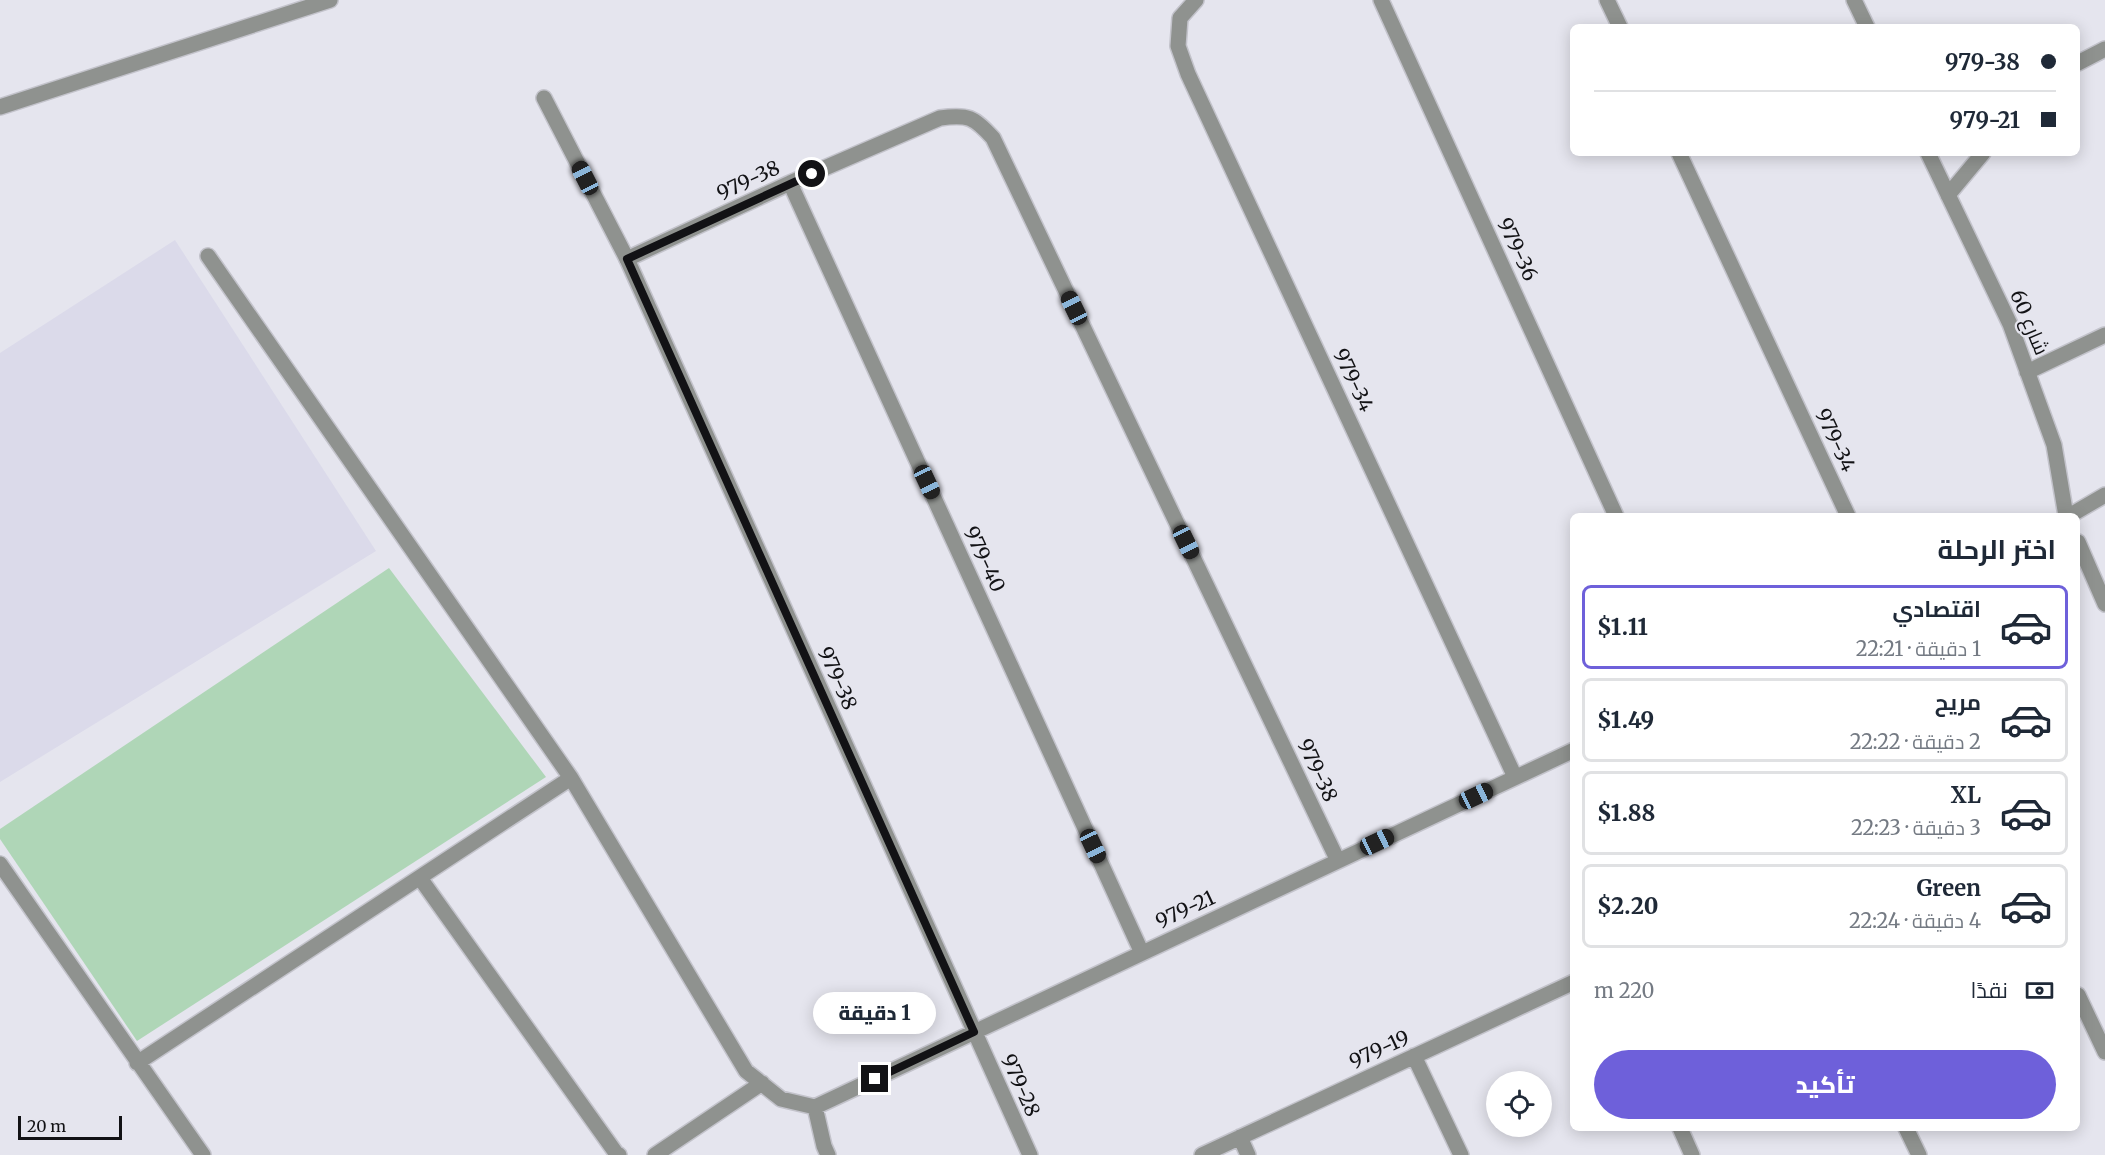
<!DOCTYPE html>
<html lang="ar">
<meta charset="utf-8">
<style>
:root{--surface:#fff;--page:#f2f2f3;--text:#1f2937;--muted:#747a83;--line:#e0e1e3;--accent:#6e60da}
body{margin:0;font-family:Merriweather,Cairo,serif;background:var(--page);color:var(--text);direction:rtl;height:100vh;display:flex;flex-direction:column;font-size:22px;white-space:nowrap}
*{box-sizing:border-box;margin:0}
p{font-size:20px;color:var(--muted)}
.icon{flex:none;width:33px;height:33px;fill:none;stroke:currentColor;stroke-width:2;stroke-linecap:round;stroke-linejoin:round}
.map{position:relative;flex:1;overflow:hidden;direction:ltr}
.panel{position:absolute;left:1570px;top:513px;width:510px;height:618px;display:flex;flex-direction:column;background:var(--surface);border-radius:9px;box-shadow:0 3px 15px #0003;direction:rtl}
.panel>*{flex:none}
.guide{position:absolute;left:1570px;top:24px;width:510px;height:132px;border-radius:9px;box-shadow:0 3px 15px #0003;direction:rtl;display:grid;align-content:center;height:132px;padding:0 24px;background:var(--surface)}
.tools{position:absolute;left:1486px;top:1071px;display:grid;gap:12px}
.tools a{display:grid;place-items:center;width:66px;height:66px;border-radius:50%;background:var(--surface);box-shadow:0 3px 15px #0003;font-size:30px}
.scale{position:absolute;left:18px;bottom:15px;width:104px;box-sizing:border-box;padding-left:6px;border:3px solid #121215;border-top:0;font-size:16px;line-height:21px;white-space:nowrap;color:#121215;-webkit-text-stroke:4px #e5e5ee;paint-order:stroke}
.end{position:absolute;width:27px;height:27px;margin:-14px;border:8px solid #121215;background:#fff;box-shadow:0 0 0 3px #fff}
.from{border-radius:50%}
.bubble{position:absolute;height:42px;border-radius:21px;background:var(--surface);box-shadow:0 3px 15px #0003;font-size:20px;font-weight:800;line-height:42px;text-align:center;direction:rtl}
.car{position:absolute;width:18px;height:36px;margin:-18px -9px;border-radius:8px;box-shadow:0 0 4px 2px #0007;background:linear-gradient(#222 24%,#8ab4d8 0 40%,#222 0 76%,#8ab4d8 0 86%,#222 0)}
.guide b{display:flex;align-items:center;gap:21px;height:57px;font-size:22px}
.guide b+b{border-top:2px solid var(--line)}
.guide i{width:15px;height:15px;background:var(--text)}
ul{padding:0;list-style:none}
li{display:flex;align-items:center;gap:18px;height:84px;margin:0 12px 9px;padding:0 12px;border:3px solid var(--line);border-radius:9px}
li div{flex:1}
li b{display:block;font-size:22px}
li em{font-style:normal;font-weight:800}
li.on{border-color:var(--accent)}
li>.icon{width:54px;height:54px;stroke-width:1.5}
h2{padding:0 24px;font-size:27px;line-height:72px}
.pay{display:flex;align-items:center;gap:15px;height:66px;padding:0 24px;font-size:22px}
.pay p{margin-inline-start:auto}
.primary-button{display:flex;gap:12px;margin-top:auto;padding:12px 24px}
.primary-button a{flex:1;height:69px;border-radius:36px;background:var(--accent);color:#fff;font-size:24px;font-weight:800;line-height:69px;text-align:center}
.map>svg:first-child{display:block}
.built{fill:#dbdaea}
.green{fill:#afd6b7}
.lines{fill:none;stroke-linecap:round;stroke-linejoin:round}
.service-casing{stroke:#c3c3cb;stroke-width:18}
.minor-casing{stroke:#c3c3cb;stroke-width:18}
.tertiary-casing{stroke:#c3c3cb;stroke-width:18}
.service{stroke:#8f928f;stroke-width:15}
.minor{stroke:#8f928f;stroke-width:15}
.tertiary{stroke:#8f928f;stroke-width:15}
.route{stroke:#121215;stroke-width:8}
.labels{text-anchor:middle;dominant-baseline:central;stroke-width:4.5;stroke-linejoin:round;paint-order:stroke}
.street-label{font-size:20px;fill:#121215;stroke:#e5e5ee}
</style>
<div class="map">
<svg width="2105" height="1155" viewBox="0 0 2105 1155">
<rect width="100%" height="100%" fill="#e5e5ee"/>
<path class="built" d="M175 240 376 551 0 782V353Z"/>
<path class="green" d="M389 568 546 777 137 1041 0 839V829Z"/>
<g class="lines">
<g class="service-casing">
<path id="service" d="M544 98 627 259"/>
</g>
<g class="minor-casing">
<path id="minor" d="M1196 0 1180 18 1178 46 1188 74 1515 777
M1381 0 1616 516
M1607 0 1620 27
M1854 0 1867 27
M2078 63 2105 49
M0 107 330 0
M1679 153 1848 516
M1928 153 2010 324 2054 445 2066 516
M790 183 1142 953
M1948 195 1983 153
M208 256 571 778 746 1071 781 1099 815 1107
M2027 372 2105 335
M2069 516 2105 495
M0 864 203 1155
M420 878 616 1153 619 1155
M2078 995 2105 1052
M1414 1056 1461 1155
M137 1063 571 778
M815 1107 1574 750
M815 1107 824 1146 828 1155
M1680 1128 1692 1155
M1906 1128 1919 1155
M1240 1137 1248 1155
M655 1155 762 1083
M1030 1155 627 259 790 183 940 118C968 114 974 117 993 138L1338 861
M1202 1155 1574 982"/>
</g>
<g class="tertiary-casing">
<path id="tertiary" d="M2078 542 2105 604"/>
</g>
<use href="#service" class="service"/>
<use href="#minor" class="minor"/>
<use href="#tertiary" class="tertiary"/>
</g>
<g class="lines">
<path class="route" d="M812 174 627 259 974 1032 875 1079"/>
</g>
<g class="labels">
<g class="street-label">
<text transform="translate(748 180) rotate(-25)">979-38</text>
<text transform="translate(1518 249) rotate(65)">979-36</text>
<text transform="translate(2030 322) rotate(67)">شارع 60</text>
<text transform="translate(1354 380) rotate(65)">979-34</text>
<text transform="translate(1836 440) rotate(65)">979-34</text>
<text transform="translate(985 559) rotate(65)">979-40</text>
<text transform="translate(838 678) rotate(66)">979-38</text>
<text transform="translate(1318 770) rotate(65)">979-38</text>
<text transform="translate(1185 909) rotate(-25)">979-21</text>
<text transform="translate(1379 1049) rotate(-25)">979-19</text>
<text transform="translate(1021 1085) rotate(66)">979-28</text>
</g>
</g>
</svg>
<div class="tools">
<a><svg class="icon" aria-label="locate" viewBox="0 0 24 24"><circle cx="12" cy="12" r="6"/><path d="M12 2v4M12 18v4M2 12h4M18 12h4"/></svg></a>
</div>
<div class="scale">20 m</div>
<i class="end from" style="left:812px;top:174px"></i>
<i class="end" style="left:875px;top:1079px"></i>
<div class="bubble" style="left:813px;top:992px;width:123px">1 دقيقة</div>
<i class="car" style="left:585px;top:178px;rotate:333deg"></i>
<i class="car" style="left:1074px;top:308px;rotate:334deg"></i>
<i class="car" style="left:927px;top:482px;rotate:155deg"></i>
<i class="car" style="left:1186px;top:542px;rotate:154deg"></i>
<i class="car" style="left:1476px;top:796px;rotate:65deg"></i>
<i class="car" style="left:1377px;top:842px;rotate:65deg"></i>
<i class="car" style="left:1093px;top:846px;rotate:155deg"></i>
<div class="guide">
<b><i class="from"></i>979-38</b>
<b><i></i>979-21</b>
</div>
<section class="panel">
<h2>اختر الرحلة</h2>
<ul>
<li class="on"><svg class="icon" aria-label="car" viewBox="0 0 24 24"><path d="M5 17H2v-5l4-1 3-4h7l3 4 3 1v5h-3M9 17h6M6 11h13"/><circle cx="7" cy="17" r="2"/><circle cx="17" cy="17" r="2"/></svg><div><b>اقتصادي</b><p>1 دقيقة · 22:21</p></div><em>$1.11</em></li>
<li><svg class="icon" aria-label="car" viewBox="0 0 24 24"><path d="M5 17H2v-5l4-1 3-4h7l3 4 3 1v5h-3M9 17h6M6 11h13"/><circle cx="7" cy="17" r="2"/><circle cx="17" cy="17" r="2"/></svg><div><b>مريح</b><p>2 دقيقة · 22:22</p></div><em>$1.49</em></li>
<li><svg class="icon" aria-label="car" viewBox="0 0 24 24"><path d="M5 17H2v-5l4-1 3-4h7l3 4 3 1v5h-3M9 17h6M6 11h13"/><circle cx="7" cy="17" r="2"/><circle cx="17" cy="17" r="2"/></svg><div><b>XL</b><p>3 دقيقة · 22:23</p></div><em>$1.88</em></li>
<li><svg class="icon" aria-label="car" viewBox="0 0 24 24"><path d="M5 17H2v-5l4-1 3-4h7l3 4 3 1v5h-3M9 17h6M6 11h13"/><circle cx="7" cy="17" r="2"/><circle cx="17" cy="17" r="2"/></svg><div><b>Green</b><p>4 دقيقة · 22:24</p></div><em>$2.20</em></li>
</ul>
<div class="pay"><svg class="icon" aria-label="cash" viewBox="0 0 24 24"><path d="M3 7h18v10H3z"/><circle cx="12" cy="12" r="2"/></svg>نقدًا<p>220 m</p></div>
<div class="primary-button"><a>تأكيد</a></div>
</section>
</div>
